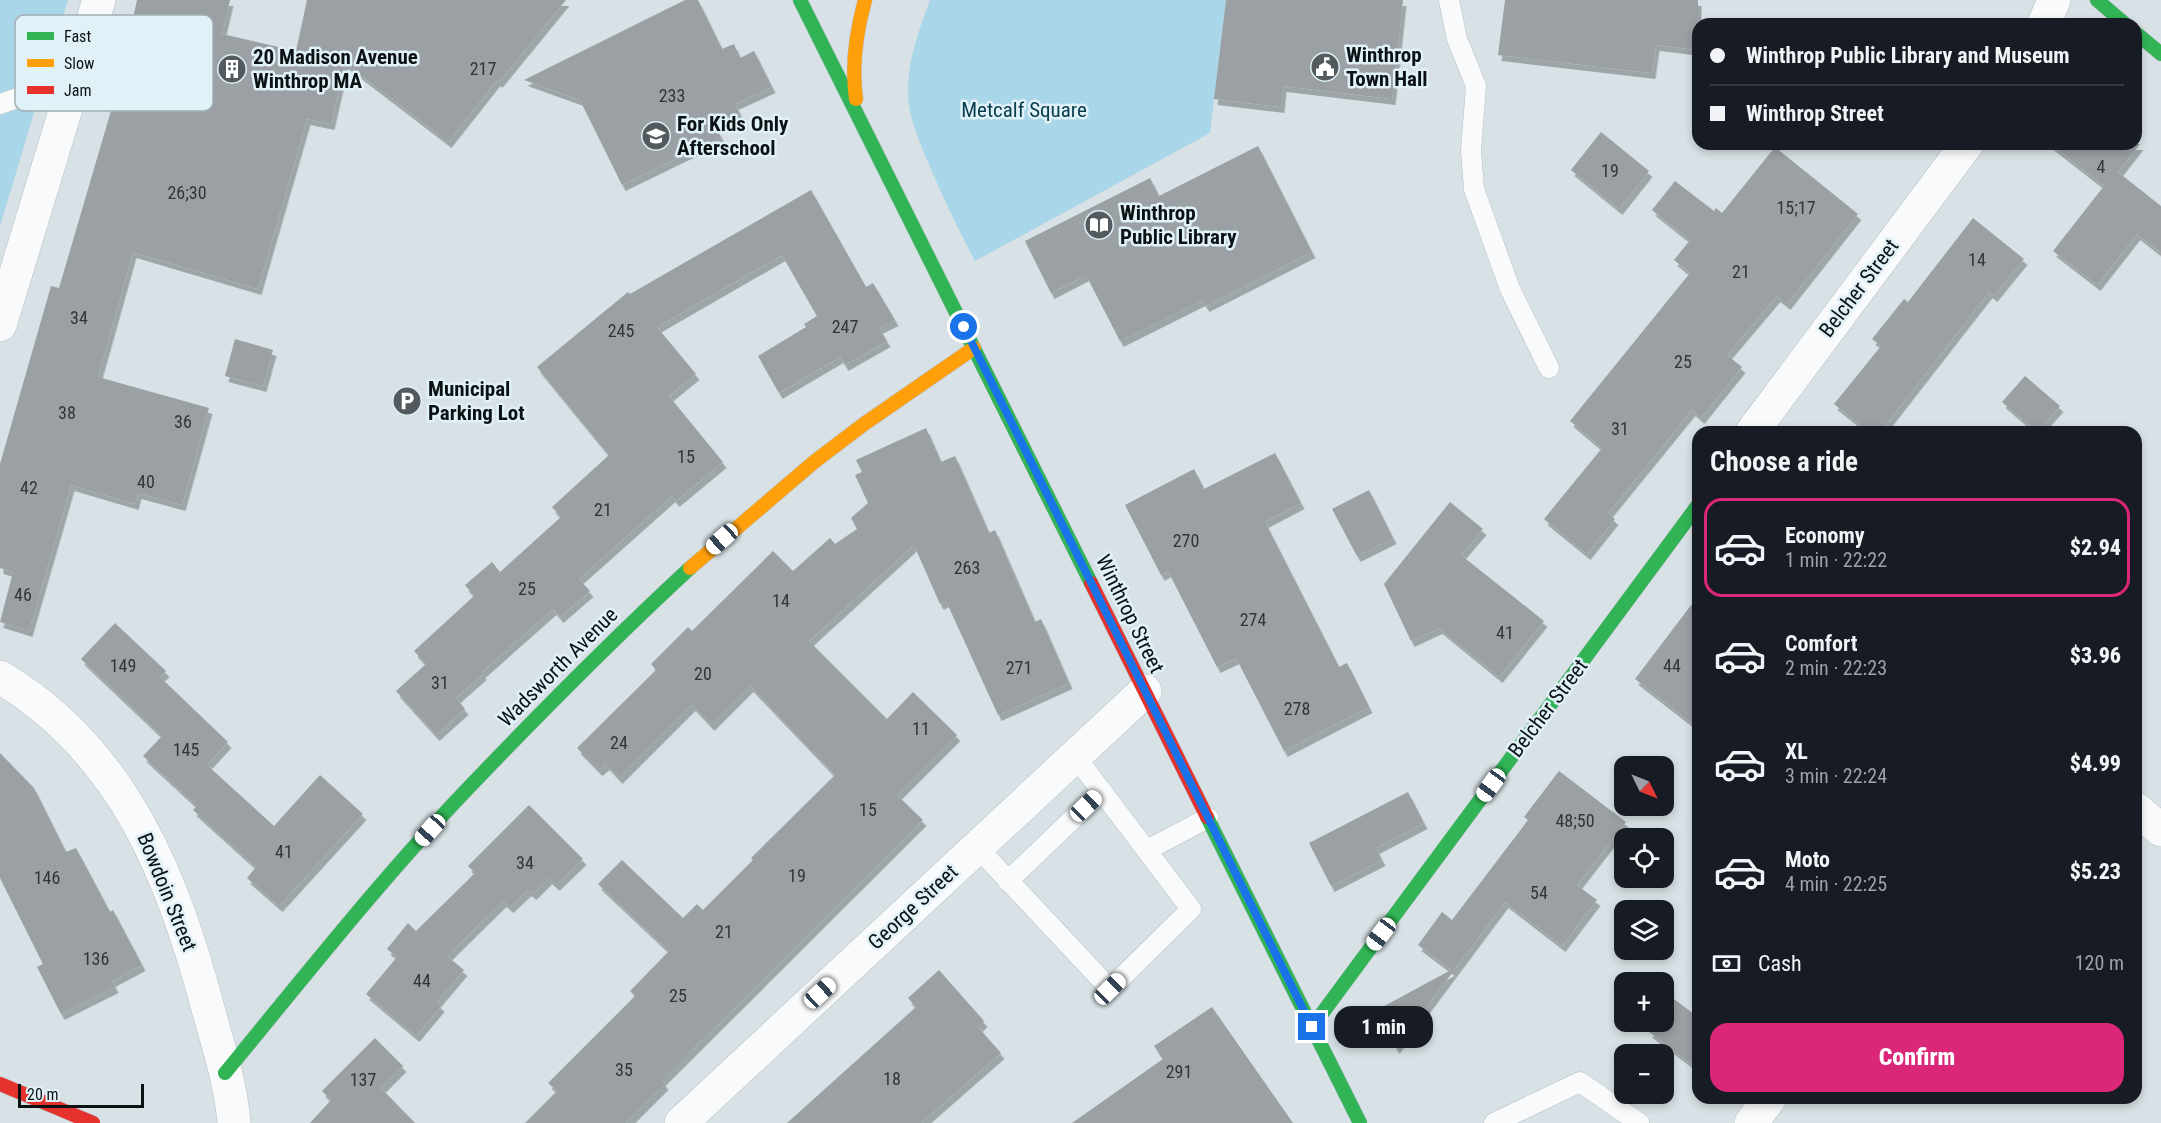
<!DOCTYPE html>
<meta charset="utf-8">
<style>
:root{--surface:#171b24;--page:#242831;--text:#f1f3f6;--muted:#9ea1a6;--line:#363941;--accent:#db2777}
body{margin:0;font-family:"Roboto Condensed",sans-serif;background:var(--page);color:var(--text);height:100vh;display:flex;flex-direction:column;font-size:22px;white-space:nowrap}
*{box-sizing:border-box;margin:0}
p{font-size:20px;color:var(--muted)}
.icon{flex:none;width:33px;height:33px;fill:none;stroke:currentColor;stroke-width:2;stroke-linecap:round;stroke-linejoin:round}
.map{position:relative;flex:1;overflow:hidden}
.drawer{position:absolute;left:1692px;top:426px;width:450px;height:678px;display:flex;flex-direction:column;background:var(--surface);border-radius:18px;box-shadow:0 3px 9px #0003}
.drawer>*{flex:none}
.hud{position:absolute;left:1692px;top:18px;width:450px;height:132px;border-radius:18px;box-shadow:0 3px 9px #0003;display:grid;align-content:center;height:132px;padding:0 18px;background:var(--surface)}
.needle{width:39px;rotate:133deg}
.fabs{position:absolute;left:1614px;top:756px;display:grid;gap:12px}
.fabs a{display:grid;place-items:center;width:60px;height:60px;border-radius:12px;background:var(--surface);box-shadow:0 3px 9px #0003;font-size:30px}
.scale{position:absolute;left:18px;bottom:15px;width:126px;box-sizing:border-box;padding-left:6px;border:3px solid #0c1214;border-top:0;font-size:16px;line-height:21px;white-space:nowrap;color:#0c1214;-webkit-text-stroke:4px #e0f1f7;paint-order:stroke}
.end{position:absolute;width:27px;height:27px;margin:-14px;border:8px solid #1a73e8;background:#fff;box-shadow:0 0 0 3px #fff}
.from{border-radius:50%}
.bubble{position:absolute;height:42px;border-radius:18px;background:var(--surface);box-shadow:0 3px 9px #0003;font-size:20px;font-weight:800;line-height:42px;text-align:center}
.car{position:absolute;width:18px;height:36px;margin:-18px -9px;border-radius:8px;box-shadow:0 0 4px 2px #0007;background:linear-gradient(#fff 24%,#345 0 40%,#fff 0 76%,#345 0 86%,#fff 0)}
.hud b{display:flex;align-items:center;gap:21px;height:57px;font-size:22px}
.hud b+b{border-top:2px solid var(--line)}
.hud i{width:15px;height:15px;background:var(--text)}
ul{padding:0;list-style:none}
li{display:flex;align-items:center;gap:18px;height:99px;margin:0 12px 9px;padding:0 6px;border:3px solid transparent;border-radius:18px}
li div{flex:1}
li b{display:block;font-size:22px}
li em{font-style:normal;font-weight:800}
li.active{border-color:var(--accent)}
li>.icon{width:54px;height:54px;stroke-width:1.5}
h2{padding:0 18px;font-size:27px;line-height:72px}
.pay{display:flex;align-items:center;gap:15px;height:66px;padding:0 18px;font-size:22px}
.pay p{margin-inline-start:auto}
.action{display:flex;gap:12px;margin-top:auto;padding:12px 18px}
.action a{flex:1;height:69px;border-radius:18px;background:var(--accent);color:#fff;font-size:24px;font-weight:800;line-height:69px;text-align:center}
.map>svg:first-child{display:block}
.green{fill:#a9d6e8}
.building{fill:#9aa0a4;filter:url(#shadow)}
.lines{fill:none;stroke-linecap:round;stroke-linejoin:round}
.lane-casing{stroke:#b8bfc3;stroke-width:21}
.street-casing{stroke:#b8bfc3;stroke-width:34}
.fast-casing{stroke:#b8bfc3;stroke-width:15}
.slow-casing{stroke:#b8bfc3;stroke-width:15}
.jam-casing{stroke:#b8bfc3;stroke-width:15}
.lane{stroke:#f9fafb;stroke-width:20}
.street{stroke:#f9fafb;stroke-width:33}
.fast{stroke:#30b455;stroke-width:14}
.slow{stroke:#ff9f0a;stroke-width:14}
.jam{stroke:#e5322d;stroke-width:14}
.route{stroke:#1a73e8;stroke-width:8}
.labels{text-anchor:middle;dominant-baseline:central;stroke-width:5;stroke-linejoin:round;paint-order:stroke}
.number-label{font-size:18px;fill:#303638}
.poi-label{font-size:21px;font-weight:bold;fill:#0c1214;stroke:#e0f1f7;text-anchor:start}
.park-label{font-size:21px;fill:#073d4e;stroke:#e0f1f7}
.street-label{font-size:21px;fill:#0c1214;stroke:#e0f1f7}
.key{fill:#e0f1f7;stroke:#a0aeb3;stroke-width:1.5}
.key-label{font-size:16px;fill:#0c1214}
</style>
<div class="map">
<svg width="2161" height="1123" viewBox="0 0 2161 1123">
<defs>
<filter id="shadow"><feDropShadow dx="3.5" dy="6" stdDeviation="0" flood-color="#0004"/></filter>
</defs>
<rect width="100%" height="100%" fill="#d8e1e5"/>
<path class="green" d="M0 0H68L0 226Z
M930 0H1226L1210 133 975 261C959 231 944 200 931 169 920 143 908 118 908 90 908 60 920 27 930 0Z"/>
<path class="building" d="M137 0H230L222 34 296 51 307 0H566L499 82 497 80 448 142 345 63 331 124 307 119 258 289 133 252 98 377 209 408 182 505 138 493 135 504 71 485 29 631 0 622 13 572 0 568V464L51 286 59 288 118 87Z
M685 0H698L722 49 734 44 740 58 754 51 772 87 735 104 740 114 715 126 721 137 622 185 580 100 524 80Z
M1226 0H1403L1392 99 1283 86 1281 107 1214 99Z
M1505 0H1698V50L1656 45 1652 73 1498 55Z
M1601 132 1649 171 1619 209 1571 170Z
M2050 144H2140L2118 172 2161 206V253L2137 234 2097 285 2053 251 2104 186Z
M1258 146 1312 252 1206 306 1202 300 1120 341 1086 275 1051 293 1025 241 1150 178 1159 196Z
M1775 147 1858 214 1787 304 1777 296 1727 355 1742 367 1701 418 1692 410 1608 513 1615 519 1587 554 1544 519 1602 448 1570 421 1690 273 1674 260 1690 240 1652 210 1675 181 1714 211 1716 208 1722 213Z
M811 190 866 287 873 283 895 320 879 328 887 341 845 365 840 357 779 393 758 356 806 327 804 324 817 316 782 255 657 327 696 374 669 396 723 462 676 501 672 496 579 579 590 591 560 617 553 609 482 672 483 674 456 698 465 709 436 735 396 691 426 664 414 651 474 596 465 585 492 562 500 572 561 517 552 507 609 455 537 367 628 292 630 294Z
M1973 218 2024 259 1994 296 1989 292 1880 432H1869L1834 404 1881 346 1872 339 1904 299 1908 302Z
M235 339 273 350 263 386 225 376Z
M2025 376 2060 406 2037 432 2002 402Z
M926 428 941 462 955 456 989 533 995 530 1035 622 1041 619 1069 683 998 715 946 601 940 604 914 545 809 641 887 719 913 692 957 735 897 795 923 820 662 1080 665 1084 626 1123H525L557 1091 548 1083 635 996 630 991 669 951 598 884 622 860 683 918 697 904 703 910 753 860 751 858 835 775 750 686 711 725 692 705 619 778 606 764 599 770 577 748 656 670 651 664 688 627 692 631 773 551 793 571 830 538 835 544 857 529 851 518 868 503 855 475 862 472 856 460Z
M1275 453 1301 503 1265 522 1339 667 1347 663 1369 707 1284 751 1236 658 1217 667 1168 571 1161 575 1125 505 1194 469 1204 489Z
M1369 490 1393 538 1357 556 1332 509Z
M1450 502 1483 529 1461 555 1544 621 1499 677 1439 628 1411 641 1384 584Z
M1698 596V728L1635 679Z
M115 623 166 671 160 677 228 742 207 765 274 826 320 775 363 814 279 906 247 878 256 867 193 810 197 806 143 756 162 736 81 659Z
M0 753 34 788 66 852 76 848 110 912 113 910 142 965 112 981 115 987 61 1014 37 967 43 964 0 878Z
M1559 771 1626 822 1577 885 1597 900 1562 946 1505 902 1396 1048 1375 1011 1451 970 1418 945 1442 912 1452 920 1528 820 1524 817Z
M1408 792 1424 823 1376 848 1382 860 1331 886 1309 843Z
M529 805 583 859 556 885 549 878 533 894 528 890 510 907 503 901 447 956 464 970 437 1002 441 1006 416 1036 366 994 397 957 387 949 408 923 416 931 475 873 468 866Z
M939 970 984 1021 978 1027 1001 1053 921 1123H787L916 1007 908 998Z
M1674 999 1698 1017V1069L1649 1032 1656 1022H1664V1012Z
M1212 1007 1293 1123H1072L1163 1059 1154 1046Z
M375 1038 403 1066 381 1088 415 1123H310L331 1100 322 1091Z"/>
<g class="lines">
<g class="lane-casing">
<path id="lane" d="M1449 0 1457 39 1476 86 1471 151 1474 189 1510 289 1549 368
M0 104 75 78
M977 847 1110 989 1191 909 1075 756
M1147 850 1208 818
M1008 881 1102 791
M1494 1123 1580 1082 1639 1123"/>
</g>
<g class="street-casing">
<path id="street" d="M2044 24 2054 0
M0 325 99 0
M1752 432 1967 144
M0 677C124 751 174 879 209 1012 219 1049 231 1085 234 1123
M2136 809 2161 830
M681 1123 1145 691
M1751 1123 1770 1098"/>
</g>
<g class="fast-casing">
<path id="fast" d="M800 0 1091 583
M2097 0 2125 24
M2136 33 2161 54
M1207 817 1360 1123
M1312 1027 1698 505
M225 1073C300 982 374 888 455 802 531 722 609 643 690 568"/>
</g>
<g class="slow-casing">
<path id="slow" d="M856 99C851 65 856 33 865 0
M690 568 814 462 864 424 974 348"/>
</g>
<g class="jam-casing">
<path id="jam" d="M1091 583 1207 817
M0 1084 93 1123"/>
</g>
<use href="#lane" class="lane"/>
<use href="#street" class="street"/>
<use href="#fast" class="fast"/>
<use href="#slow" class="slow"/>
<use href="#jam" class="jam"/>
</g>
<g class="lines">
<path class="route" d="M964 327 1312 1027"/>
</g>
<defs>
<g id="civic-disc" transform="scale(1.5)"><circle r="9.5" fill="#535a5d" stroke="#e0f1f7"/><path d="M-.6-6.5H3V-4.5H.6V-3L4-1V1h2V6H-6V1h2V-1L-.6-3ZM-1.2 2.5V6h2.4V2.5Z" fill="#fff"/></g>
<g id="building-disc" transform="scale(1.5)"><circle r="9.5" fill="#535a5d" stroke="#e0f1f7"/><path d="M-4-6H4V6H1V3H-1V6H-4ZM-2.5-4.3h1.7v1.8h-1.7ZM.8-4.3h1.7v1.8H.8ZM-2.5-1h1.7V.8h-1.7ZM.8-1h1.7V.8H.8Z" fill="#fff"/></g>
<g id="school-disc" transform="scale(1.5)"><circle r="9.5" fill="#535a5d" stroke="#e0f1f7"/><path d="M0-5L7-2L0 1L-7-2ZM-4 1L0 2.5L4 1V4Q0 6-4 4Z" fill="#fff"/></g>
<g id="library-disc" transform="scale(1.5)"><circle r="9.5" fill="#535a5d" stroke="#e0f1f7"/><path d="M-6-4Q-3-5.5-.7-3.5V5Q-3 3-6 4ZM6-4Q3-5.5 .7-3.5V5Q3 3 6 4Z" fill="#fff"/></g>
<g id="parking-disc" transform="scale(1.5)"><circle r="9.5" fill="#535a5d" stroke="#e0f1f7"/><path d="M-3.5-5.5H1a3.5 3.5 0 0 1 0 7H-1V5.5H-3.5ZM-1-3.4V-.6H.8a1.4 1.4 0 0 0 0-2.8Z" fill="#fff"/></g>
</defs>
<g fill-rule="evenodd">
<use href="#civic-disc" x="1325" y="67"/>
<use href="#building-disc" x="232" y="69"/>
<use href="#school-disc" x="656" y="136"/>
<use href="#library-disc" x="1099" y="225"/>
<use href="#parking-disc" x="407" y="401"/>
</g>
<g class="labels">
<g class="number-label">
<text x="483" y="68">217</text>
<text x="672" y="95">233</text>
<text x="2101" y="166">4</text>
<text x="1610" y="170">19</text>
<text x="187" y="192">26;30</text>
<text x="1796" y="207">15;17</text>
<text x="1977" y="259">14</text>
<text x="1741" y="271">21</text>
<text x="79" y="317">34</text>
<text x="845" y="326">247</text>
<text x="621" y="330">245</text>
<text x="1683" y="361">25</text>
<text x="67" y="412">38</text>
<text x="183" y="421">36</text>
<text x="1620" y="428">31</text>
<text x="686" y="456">15</text>
<text x="146" y="481">40</text>
<text x="29" y="487">42</text>
<text x="603" y="509">21</text>
<text x="1186" y="540">270</text>
<text x="967" y="567">263</text>
<text x="527" y="588">25</text>
<text x="23" y="594">46</text>
<text x="781" y="600">14</text>
<text x="1253" y="619">274</text>
<text x="1505" y="632">41</text>
<text x="123" y="665">149</text>
<text x="1672" y="665">44</text>
<text x="1019" y="667">271</text>
<text x="703" y="673">20</text>
<text x="440" y="682">31</text>
<text x="1297" y="708">278</text>
<text x="921" y="728">11</text>
<text x="619" y="742">24</text>
<text x="186" y="749">145</text>
<text x="868" y="809">15</text>
<text x="1575" y="820">48;50</text>
<text x="284" y="851">41</text>
<text x="525" y="862">34</text>
<text x="797" y="875">19</text>
<text x="47" y="877">146</text>
<text x="1539" y="892">54</text>
<text x="724" y="931">21</text>
<text x="96" y="958">136</text>
<text x="422" y="980">44</text>
<text x="678" y="995">25</text>
<text x="624" y="1069">35</text>
<text x="1179" y="1071">291</text>
<text x="892" y="1078">18</text>
<text x="363" y="1079">137</text>
</g>
<g class="poi-label">
<text x="1346" y="55">Winthrop<tspan x="1346" dy="24">Town Hall</tspan></text>
<text x="253" y="57">20 Madison Avenue<tspan x="253" dy="24">Winthrop MA</tspan></text>
<text x="677" y="124">For Kids Only<tspan x="677" dy="24">Afterschool</tspan></text>
<text x="1120" y="213">Winthrop<tspan x="1120" dy="24">Public Library</tspan></text>
<text x="428" y="389">Municipal<tspan x="428" dy="24">Parking Lot</tspan></text>
</g>
<g class="park-label">
<text x="1024" y="110">Metcalf Square</text>
</g>
<g class="street-label">
<text transform="translate(1859 288) rotate(-53)">Belcher Street</text>
<text transform="translate(1130 614) rotate(64)">Winthrop Street</text>
<text transform="translate(558 667) rotate(-45)">Wadsworth Avenue</text>
<text transform="translate(1548 708) rotate(-53)">Belcher Street</text>
<text transform="translate(167 892) rotate(68)">Bowdoin Street</text>
<text transform="translate(913 907) rotate(-43)">George Street</text>
</g>
</g>
<rect x="15" y="15" width="198" height="96" rx="9" class="key"/>
<rect x="27" y="32" width="27" height="8" fill="#30b455"/>
<rect x="27" y="59" width="27" height="8" fill="#ff9f0a"/>
<rect x="27" y="86" width="27" height="8" fill="#e5322d"/>
<g class="key-label">
<text x="64" y="42">Fast</text>
<text x="64" y="69">Slow</text>
<text x="64" y="96">Jam</text>
</g>
</svg>
<div class="fabs">
<a><svg class="needle" viewBox="-14 -14 28 28"><path d="M0-13l5 13h-10z" fill="#e53935"/><path d="M0 13l5-13h-10z" fill="#9ea1a6"/></svg></a>
<a><svg class="icon" aria-label="locate" viewBox="0 0 24 24"><circle cx="12" cy="12" r="6"/><path d="M12 2v4M12 18v4M2 12h4M18 12h4"/></svg></a>
<a><svg class="icon" aria-label="layers" viewBox="0 0 24 24"><path d="M12 4l9 5-9 5-9-5zM3 14l9 5 9-5"/></svg></a>
<a>+</a>
<a>−</a>
</div>
<div class="scale">20 m</div>
<i class="end from" style="left:964px;top:327px"></i>
<i class="end" style="left:1312px;top:1027px"></i>
<div class="bubble" style="left:1334px;top:1006px;width:99px">1 min</div>
<i class="car" style="left:722px;top:539px;rotate:228deg"></i>
<i class="car" style="left:1491px;top:785px;rotate:216deg"></i>
<i class="car" style="left:1086px;top:806px;rotate:46deg"></i>
<i class="car" style="left:430px;top:830px;rotate:222deg"></i>
<i class="car" style="left:1381px;top:934px;rotate:217deg"></i>
<i class="car" style="left:1110px;top:989px;rotate:45deg"></i>
<i class="car" style="left:820px;top:993px;rotate:47deg"></i>
<div class="hud">
<b><i class="from"></i>Winthrop Public Library and Museum</b>
<b><i></i>Winthrop Street</b>
</div>
<section class="drawer">
<h2>Choose a ride</h2>
<ul>
<li class="active"><svg class="icon" aria-label="car" viewBox="0 0 24 24"><path d="M5 17H2v-5l4-1 3-4h7l3 4 3 1v5h-3M9 17h6M6 11h13"/><circle cx="7" cy="17" r="2"/><circle cx="17" cy="17" r="2"/></svg><div><b>Economy</b><p>1 min · 22:22</p></div><em>$2.94</em></li>
<li><svg class="icon" aria-label="car" viewBox="0 0 24 24"><path d="M5 17H2v-5l4-1 3-4h7l3 4 3 1v5h-3M9 17h6M6 11h13"/><circle cx="7" cy="17" r="2"/><circle cx="17" cy="17" r="2"/></svg><div><b>Comfort</b><p>2 min · 22:23</p></div><em>$3.96</em></li>
<li><svg class="icon" aria-label="car" viewBox="0 0 24 24"><path d="M5 17H2v-5l4-1 3-4h7l3 4 3 1v5h-3M9 17h6M6 11h13"/><circle cx="7" cy="17" r="2"/><circle cx="17" cy="17" r="2"/></svg><div><b>XL</b><p>3 min · 22:24</p></div><em>$4.99</em></li>
<li><svg class="icon" aria-label="car" viewBox="0 0 24 24"><path d="M5 17H2v-5l4-1 3-4h7l3 4 3 1v5h-3M9 17h6M6 11h13"/><circle cx="7" cy="17" r="2"/><circle cx="17" cy="17" r="2"/></svg><div><b>Moto</b><p>4 min · 22:25</p></div><em>$5.23</em></li>
</ul>
<div class="pay"><svg class="icon" aria-label="cash" viewBox="0 0 24 24"><path d="M3 7h18v10H3z"/><circle cx="12" cy="12" r="2"/></svg>Cash<p>120 m</p></div>
<div class="action"><a>Confirm</a></div>
</section>
</div>
